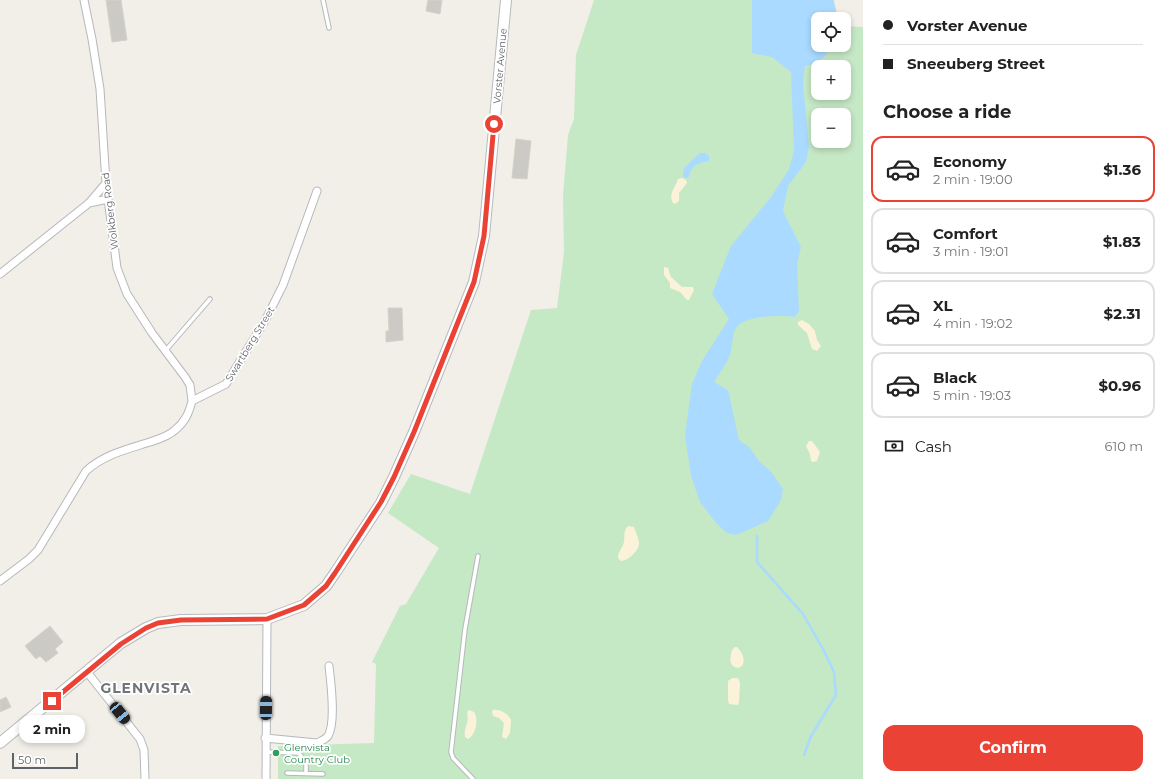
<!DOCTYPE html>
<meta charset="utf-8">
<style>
:root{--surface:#fff;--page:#f6f6f6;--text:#222;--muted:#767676;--line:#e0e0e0;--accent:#ea4335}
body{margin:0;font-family:Montserrat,sans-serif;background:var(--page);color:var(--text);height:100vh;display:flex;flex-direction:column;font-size:15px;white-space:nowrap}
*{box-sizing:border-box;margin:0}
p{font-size:13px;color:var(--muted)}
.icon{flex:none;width:22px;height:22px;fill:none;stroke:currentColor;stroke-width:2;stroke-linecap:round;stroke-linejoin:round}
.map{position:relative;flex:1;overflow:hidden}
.panel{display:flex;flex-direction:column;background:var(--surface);width:300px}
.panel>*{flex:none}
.guide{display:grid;align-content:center;height:88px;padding:0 20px;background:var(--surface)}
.fabs{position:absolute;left:811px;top:12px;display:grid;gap:8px}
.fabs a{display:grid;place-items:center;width:40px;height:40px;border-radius:8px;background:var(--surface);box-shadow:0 2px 6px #0003;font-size:20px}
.scale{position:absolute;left:12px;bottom:10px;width:66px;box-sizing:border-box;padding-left:4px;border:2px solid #5f6368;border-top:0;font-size:11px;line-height:14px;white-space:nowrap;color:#5f6368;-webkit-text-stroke:3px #fff;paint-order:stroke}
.end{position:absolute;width:18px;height:18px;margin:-9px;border:5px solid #ea4335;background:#fff;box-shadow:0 0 0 2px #fff}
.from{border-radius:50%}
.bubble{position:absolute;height:28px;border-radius:12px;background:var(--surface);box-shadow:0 2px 6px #0003;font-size:13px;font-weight:700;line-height:28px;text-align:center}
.car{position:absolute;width:12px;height:24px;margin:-12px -6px;border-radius:5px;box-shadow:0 0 3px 1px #0007;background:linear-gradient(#222 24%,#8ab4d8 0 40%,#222 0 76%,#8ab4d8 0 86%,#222 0)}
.guide b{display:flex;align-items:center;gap:14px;height:38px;font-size:15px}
.guide b+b{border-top:1px solid var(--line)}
.guide i{width:10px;height:10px;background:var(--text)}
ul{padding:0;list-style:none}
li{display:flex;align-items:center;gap:12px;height:66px;margin:0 8px 6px;padding:0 12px;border:2px solid var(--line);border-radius:12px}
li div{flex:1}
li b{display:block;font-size:15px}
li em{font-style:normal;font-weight:700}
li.on{border-color:var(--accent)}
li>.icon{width:36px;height:36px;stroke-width:1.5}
h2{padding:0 20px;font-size:18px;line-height:48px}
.pay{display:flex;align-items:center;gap:10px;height:44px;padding:0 20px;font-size:15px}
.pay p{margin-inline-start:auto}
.cta{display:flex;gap:8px;margin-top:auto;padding:8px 20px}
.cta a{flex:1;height:46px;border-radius:12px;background:var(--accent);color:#fff;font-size:16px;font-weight:700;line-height:46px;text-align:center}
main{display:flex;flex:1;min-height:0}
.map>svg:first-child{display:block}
.green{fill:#c5e8c5;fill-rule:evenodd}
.sand{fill:#fbf3d9}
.water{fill:#aadaff}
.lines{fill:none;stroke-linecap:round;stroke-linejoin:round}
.stream{stroke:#aadaff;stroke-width:2.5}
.building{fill:#cccac5;stroke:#d6d1c6}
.service-casing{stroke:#b5b8bc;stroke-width:5.5}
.minor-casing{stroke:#b5b8bc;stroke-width:9}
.secondary-casing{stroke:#b6babf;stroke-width:12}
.service{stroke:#fff;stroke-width:3.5}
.minor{stroke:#fff;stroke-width:7}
.secondary{stroke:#fff;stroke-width:10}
.route{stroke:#ea4335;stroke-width:5}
.leisure-dot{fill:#2e9e5b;stroke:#fff;stroke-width:1.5}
.labels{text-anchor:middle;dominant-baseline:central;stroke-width:3.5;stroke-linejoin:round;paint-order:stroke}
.street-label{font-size:10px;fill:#5f6368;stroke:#fff}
.leisure-label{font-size:10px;fill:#27864d;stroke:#fff;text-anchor:start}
.district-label{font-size:14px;font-weight:bold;letter-spacing:1px;fill:#70757a;stroke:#fff}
</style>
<main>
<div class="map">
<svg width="863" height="779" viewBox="0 0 863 779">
<rect width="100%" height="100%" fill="#f1efe8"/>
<path class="green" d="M594 0H834L838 19H818V45H844V26L863 27V779H278V746L374 743 376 664 372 662 400 606 406 604 439 548 388 513 411 474 470 494 531 310 557 308 564 252 563 196 568 135 574 119 576 55ZM818 67H844V93H818ZM818 115H844V141H818Z"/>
<path class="sand" d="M682 178 686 180 687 183 679 193V201L675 204 673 203C668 194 675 188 678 179Z
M664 267 668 268 671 277 682 287H693L694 290 689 300H687L680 292 670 288V283L664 275Z
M802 320 809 324 815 331 817 340 821 346 817 351 812 349 807 333 798 325V322Z
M812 441 820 452 817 461 813 462 811 461 810 454 806 446 809 441Z
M628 526 634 527C635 531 639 538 639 543 639 551 629 560 621 561L618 558C618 552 621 550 623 545 626 538 622 532 628 526Z
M737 647C742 652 746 660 742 666L738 668C728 666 730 658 732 650L735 647Z
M732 678H738L740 683 739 702 738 705 729 704 728 700V681Z
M469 710 474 712C479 719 476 735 468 739L465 737C463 727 470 724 467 712Z
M493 710C501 709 508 714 511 720L510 733 506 739 502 737 504 723 499 718 493 716 492 712Z"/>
<path class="water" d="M752 0H833L836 11V19H818V45H831C825 59 819 63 805 66L803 84 809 147 806 162 788 186 783 211 801 247 797 264 799 311 795 317C782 315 744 315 736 328 731 336 733 349 729 358 725 366 719 374 714 382L728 390 739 440 749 447 759 461 772 473 783 489 781 500 768 521 736 535 727 533 717 524 700 502 691 476 685 435 692 384 702 361 729 319 712 294 731 246 771 197 789 169 794 151 791 72 772 57 752 53Z
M700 153H705L709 156V161C699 162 690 166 689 177L686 178 683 176 684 168Z"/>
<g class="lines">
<path class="stream" d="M757 536V562L803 614 823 649 834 672 836 695 811 736 804 755"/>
</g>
<path class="building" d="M106 0H121L127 40 112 42Z
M428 0H442L440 14 426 11Z
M516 139 531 141 527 179 512 178Z
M388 308H402L403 340 386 342V331H389Z
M50 626 63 642 55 649 58 653 46 662 40 656 36 659 25 646Z
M6 697 11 707 0 712V700Z"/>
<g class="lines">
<g class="service-casing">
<path id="service" d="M323 0 329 28
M166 350 210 299
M267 752 299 753 306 764V773
M287 773 323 774
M473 779 453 758 451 752 465 629 478 556"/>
</g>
<g class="minor-casing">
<path id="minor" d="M84 0 92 39 100 89 106 183 117 268 127 294 152 333 185 377 190 385 192 401
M89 203 108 199
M0 274 89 203 106 183
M0 581 29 559 38 550 86 471C105 454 128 449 150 442 159 439 169 436 175 430 185 422 189 413 192 401L226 384 266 319 283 285 317 191
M87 672 140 739 144 750 145 779
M265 738 317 743C321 741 325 740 328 736 336 723 331 683 329 666
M266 779 267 619"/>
</g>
<g class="secondary-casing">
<path id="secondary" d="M0 743 121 643 146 628 158 623 181 620 267 619 304 605 326 586 335 573 381 503 394 477 414 432 474 282 484 236 506 0"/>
</g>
<use href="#service" class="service"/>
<use href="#minor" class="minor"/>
<use href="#secondary" class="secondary"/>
</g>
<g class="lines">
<path class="route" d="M52 701 121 644 146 628 158 623 181 620 267 619 304 605 326 586 335 573 381 502 394 477 414 432 474 282 484 236 494 124"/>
</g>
<circle class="leisure-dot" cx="276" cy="753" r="4"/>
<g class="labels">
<g class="street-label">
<text transform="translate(500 66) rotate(-85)">Vorster Avenue</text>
<text transform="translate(110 211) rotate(-97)">Wolkberg Road</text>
<text transform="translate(250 344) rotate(-59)">Swartberg Street</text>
</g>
<g class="leisure-label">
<text x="284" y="747">Glenvista<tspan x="284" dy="12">Country Club</tspan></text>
</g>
<g class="district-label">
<text x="146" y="688">GLENVISTA</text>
</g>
</g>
</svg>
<div class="fabs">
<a><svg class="icon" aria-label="locate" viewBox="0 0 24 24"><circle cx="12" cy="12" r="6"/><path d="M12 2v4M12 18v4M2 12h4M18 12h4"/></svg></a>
<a>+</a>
<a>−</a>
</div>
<div class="scale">50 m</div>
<i class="end from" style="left:494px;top:124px"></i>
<i class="end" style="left:52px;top:701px"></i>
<div class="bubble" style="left:19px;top:715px;width:66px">2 min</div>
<i class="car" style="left:266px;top:708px;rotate:1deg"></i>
<i class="car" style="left:120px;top:713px;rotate:141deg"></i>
</div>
<section class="panel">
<div class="guide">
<b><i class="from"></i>Vorster Avenue</b>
<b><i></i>Sneeuberg Street</b>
</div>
<h2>Choose a ride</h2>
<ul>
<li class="on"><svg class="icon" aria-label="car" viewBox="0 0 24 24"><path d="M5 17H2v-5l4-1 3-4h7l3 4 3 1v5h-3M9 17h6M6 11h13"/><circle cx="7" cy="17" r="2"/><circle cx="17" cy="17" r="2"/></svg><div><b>Economy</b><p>2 min · 19:00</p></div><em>$1.36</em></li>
<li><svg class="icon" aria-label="car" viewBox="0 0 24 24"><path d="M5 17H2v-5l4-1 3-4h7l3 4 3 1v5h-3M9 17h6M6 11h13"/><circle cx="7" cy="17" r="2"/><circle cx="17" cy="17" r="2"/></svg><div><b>Comfort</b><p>3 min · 19:01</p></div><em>$1.83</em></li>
<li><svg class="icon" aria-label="car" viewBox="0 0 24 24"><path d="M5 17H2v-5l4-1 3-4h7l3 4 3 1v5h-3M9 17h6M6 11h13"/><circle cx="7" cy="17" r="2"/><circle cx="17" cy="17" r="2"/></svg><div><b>XL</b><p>4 min · 19:02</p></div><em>$2.31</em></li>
<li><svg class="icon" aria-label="car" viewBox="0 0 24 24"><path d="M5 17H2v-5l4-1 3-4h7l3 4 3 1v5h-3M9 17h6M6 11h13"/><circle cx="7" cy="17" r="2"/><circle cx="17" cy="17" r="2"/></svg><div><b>Black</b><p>5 min · 19:03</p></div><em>$0.96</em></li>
</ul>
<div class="pay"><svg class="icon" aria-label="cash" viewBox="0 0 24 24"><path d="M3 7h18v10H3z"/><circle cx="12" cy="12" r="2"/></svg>Cash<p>610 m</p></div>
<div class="cta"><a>Confirm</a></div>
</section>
</main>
